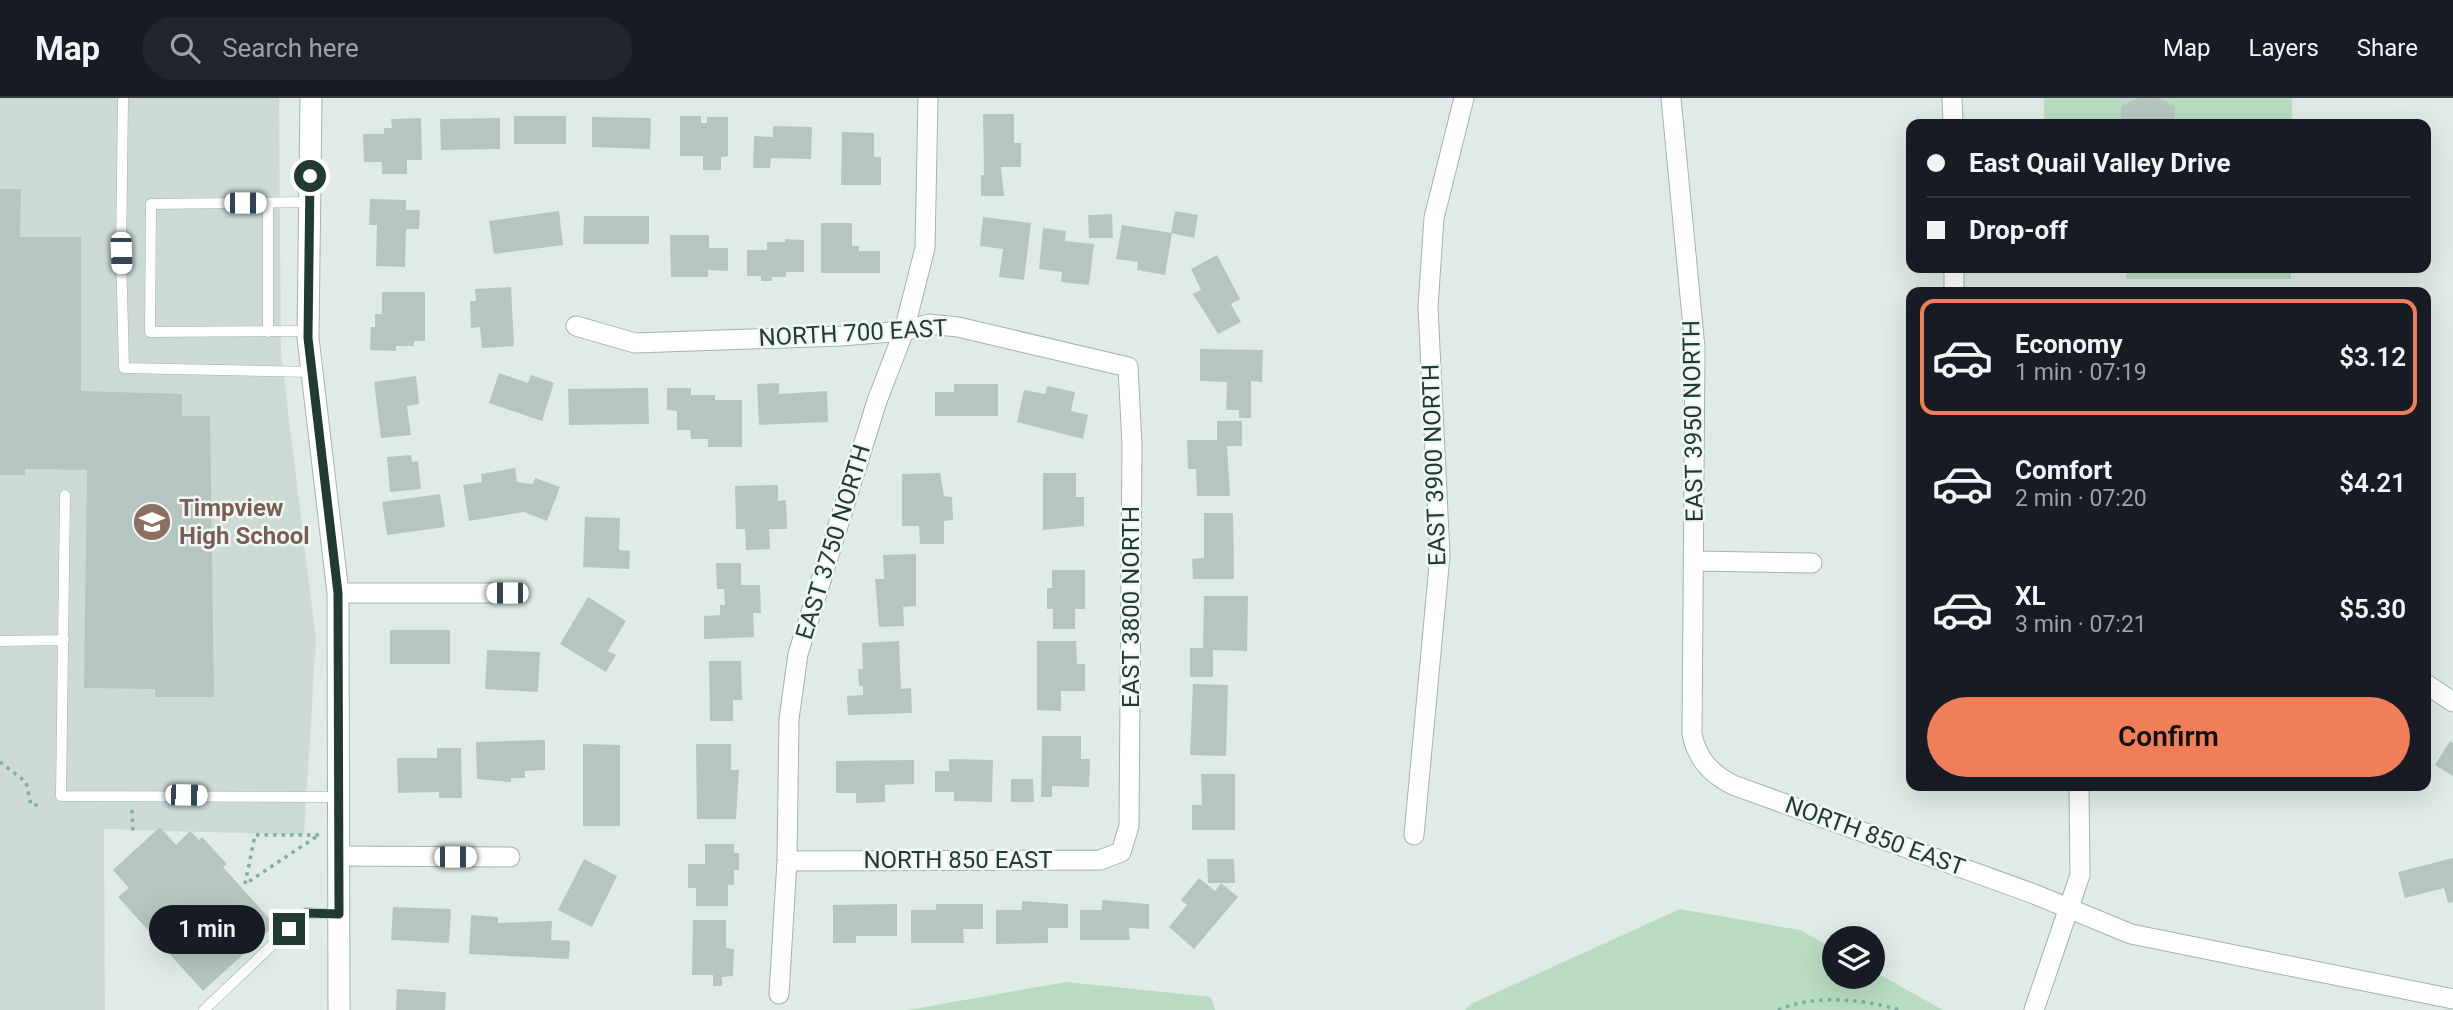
<!DOCTYPE html>
<meta charset="utf-8">
<style>
:root{--surface:#171b24;--page:#20242c;--text:#f1f3f6;--muted:#9ea1a6;--line:#363941;--accent:#f07e59}
body{margin:0;font-family:Roboto,sans-serif;background:var(--page);color:var(--text);height:100vh;display:flex;flex-direction:column;font-size:26px;white-space:nowrap}
*{box-sizing:border-box;margin:0}
p{font-size:23px;color:var(--muted)}
.icon{flex:none;width:38px;height:38px;fill:none;stroke:currentColor;stroke-width:2;stroke-linecap:round;stroke-linejoin:round}
.map{position:relative;flex:1;overflow:hidden}
.sheet{position:absolute;left:1906px;top:189px;width:525px;height:504px;display:flex;flex-direction:column;background:var(--surface);border-radius:14px;box-shadow:0 7px 28px #0002}
.sheet>*{flex:none}
.banner{position:absolute;left:1906px;top:21px;width:525px;height:154px;border-radius:14px;box-shadow:0 7px 28px #0002;display:grid;align-content:center;height:154px;padding:0 21px;background:var(--surface)}
.fabs{position:absolute;left:1822px;top:828px;display:grid;gap:14px}
.fabs a{display:grid;place-items:center;width:63px;height:63px;border-radius:50%;background:var(--surface);box-shadow:0 7px 28px #0002;font-size:35px}
.end{position:absolute;width:32px;height:32px;margin:-16px;border:9px solid #213b34;background:#fff;box-shadow:0 0 0 4px #fff}
.from{border-radius:50%}
.bubble{position:absolute;height:49px;border-radius:24px;background:var(--surface);box-shadow:0 7px 28px #0002;font-size:23px;font-weight:600;line-height:49px;text-align:center}
.car{position:absolute;width:21px;height:42px;margin:-21px -10px;border-radius:9px;box-shadow:0 0 5px 2px #0007;background:linear-gradient(#fff 24%,#345 0 40%,#fff 0 76%,#345 0 86%,#fff 0)}
.banner b{display:flex;align-items:center;gap:24px;height:66px;font-size:26px}
.banner b+b{border-top:2px solid var(--line)}
.banner i{width:18px;height:18px;background:var(--text)}
ul{padding:12px 0 0;list-style:none}
li{display:flex;align-items:center;gap:21px;height:116px;margin:0 14px 10px;padding:0 7px;border:4px solid transparent;border-radius:14px}
li div{flex:1}
li b{display:block;font-size:26px}
li em{font-style:normal;font-weight:600}
li.active{border-color:var(--accent)}
li>.icon{width:63px;height:63px;stroke-width:1.5}
.primary-button{display:flex;gap:14px;margin-top:auto;padding:14px 21px}
.primary-button a{flex:1;height:80px;border-radius:42px;background:var(--accent);color:#111;font-size:28px;font-weight:600;line-height:80px;text-align:center}
header{display:flex;align-items:center;gap:42px;box-sizing:border-box;height:98px;padding:0 35px;background:var(--surface);border-bottom:2px solid var(--line)}
header strong{font-size:33px}
nav{display:flex;gap:38px;margin-inline-start:auto;font-size:24px}
.search{width:490px;height:63px;background:var(--page);display:flex;align-items:center;gap:18px;box-sizing:border-box;padding:0 24px;border-radius:38px;color:var(--muted);font-size:26px}
.map>svg:first-child{display:block}
.built{fill:#cedbd5}
.green{fill:#b9dcc2}
.building{fill:#b6c6bf}
.lines{fill:none;stroke-linecap:round;stroke-linejoin:round}
.lane-casing{stroke:#a3b3ad;stroke-width:11}
.street-casing{stroke:#a3b3ad;stroke-width:21}
.secondary-casing{stroke:#9fb6ae;stroke-width:23}
.path{stroke:#81aea0;stroke-width:3.5;stroke-dasharray:3.5 5;stroke-linecap:butt}
.lane{stroke:#fff;stroke-width:10}
.street{stroke:#fff;stroke-width:19}
.secondary{stroke:#fff;stroke-width:21}
.route{stroke:#213b34;stroke-width:9}
.labels{text-anchor:middle;dominant-baseline:central;stroke-width:5;stroke-linejoin:round;paint-order:stroke}
.street-label{font-size:24px;fill:#213b34;stroke:#f1f8f4}
.education-label{font-size:24px;font-weight:bold;fill:#785e54;stroke:#f1f8f4;text-anchor:start}
</style>
<header>
<strong>Map</strong>
<div class="search"><svg class="icon" aria-label="search" viewBox="0 0 24 24"><circle cx="10" cy="10" r="6"/><path d="M15 15l6 6"/></svg>Search here</div>
<nav><a>Map</a><a>Layers</a><a>Share</a></nav>
</header>
<div class="map">
<svg width="2453" height="912" viewBox="0 0 2453 912">
<rect width="100%" height="100%" fill="#e0ebe6"/>
<path class="built" d="M0 0H279L281 255 316 542 304 737 104 731 105 912H0Z"/>
<path class="green" d="M2044 0H2137L2121 8 2120 26H2044Z
M2159 0H2292V26H2174V8Z
M2127 170H2291V181H2126Z
M1680 811 1800 832 1834 851V878H1872L1873 873 1943 912H1465L1471 906Z
M1066 884 1211 899 1215 912H908Z"/>
<path class="building" d="M2137 0H2159L2175 8 2174 26H2120L2121 8Z
M983 16H1014V45H1021V69H1001L1004 98H981V77H984Z
M514 18H566V46H514Z
M680 18H701V25H707V19H728V58L721 59V72H703V58H680Z
M592 19 651 20 650 51 592 49Z
M421 20 422 62H407V76H382V64H364L363 36H384V30H392L391 21Z
M500 20V51L441 52 440 21Z
M773 28 812 29 811 61 771 60 770 70H753L754 38 773 39Z
M842 34 874 35V59H881V87H841Z
M0 91H21L20 139H81V293L182 296V318H210L214 599H155V591L84 590 87 372 25 371V377H0Z
M370 101 406 102V112H420L419 131H406L405 169 376 168 377 127H369Z
M559 113 563 147 494 156 489 123Z
M1175 113 1198 117 1194 140 1171 135Z
M1112 116 1113 140H1089L1088 117Z
M584 118H649V146H583Z
M983 119 1031 125 1024 182 999 179 1003 151 980 148Z
M821 125H852V148H859V153H880V175H821Z
M1122 127 1172 135 1165 177 1137 172 1138 164 1116 161Z
M1043 130 1066 133 1065 143 1094 146 1089 187 1061 184 1062 174 1039 171Z
M670 137H709V150H728V173L708 172V179H671Z
M785 141 804 142V174H786V179H772V183H761V178H747V152H767V144H785Z
M1217 157 1240 201 1231 206 1241 224 1218 236 1193 196 1201 192 1191 171Z
M511 189 514 248 482 250 480 229 471 230 470 203H476L475 191Z
M382 194H425V243H414V248H396V253L370 252 371 229H375V216H382Z
M1200 251 1263 252 1262 284 1251 283V320H1239V312H1226L1227 284 1200 283Z
M499 275 528 285 531 277 554 285 542 323 489 305Z
M416 278 419 306 407 308 411 337 381 340 374 284Z
M779 285V296L827 293 828 324 759 327 757 286Z
M954 286H998V318H935V294H954Z
M1047 288 1075 294 1071 313 1088 317 1083 341 1017 324 1024 292 1045 296Z
M648 290 649 326 569 327 568 291Z
M667 290H691V297H715V302H742V349H708V341H691L690 332H677V313L667 312Z
M1217 323H1242V348H1227L1230 398H1197L1196 371H1188L1187 342H1217Z
M411 357 412 364 418 363 421 391 390 394 387 359Z
M515 370 517 384 533 386 535 380 560 389 547 423 524 414 469 423 463 387 482 384 481 376Z
M940 375 944 398 952 399 953 422 944 423V446H920L919 428H902V376Z
M1043 375H1076V399H1084V428L1043 432Z
M778 387V403L786 402 787 431H769L770 451 746 452 745 431H736L735 388Z
M440 396 445 429 387 437 382 404Z
M1204 415H1233L1234 481H1193L1192 461 1204 460Z
M585 419 620 420 619 452 630 453 629 471 583 469Z
M916 456V508L903 509 904 528 879 529 875 481H884L883 457Z
M716 465H741V487H760L761 515H753L754 539 704 541V518L720 517V507H725L724 491H717Z
M1052 472H1085V511H1075V531H1053V511H1047V490H1052Z
M1204 498H1248L1247 553 1213 552V579H1190V550H1203Z
M588 499 626 523 608 553 616 557 606 574 560 546Z
M390 532H450V566H390Z
M899 543 901 591 911 590 912 615 848 617 847 598 863 597V588H859L858 571H863L862 545Z
M1037 543H1076L1077 566H1085V593H1061V613L1037 612Z
M487 552 540 554 538 594 485 591Z
M709 563H741L742 602H733V623H710Z
M1193 586 1228 587 1226 658 1190 657Z
M1042 638H1081V661H1090L1089 689 1052 688V699H1041Z
M545 642V672L525 673V680H511V684L477 681 476 644Z
M2450 643 2453 645V678L2435 667Z
M583 646 620 647V728H583Z
M696 646H731V672H739L736 721H697Z
M437 650H461L462 700H439V694L398 695 397 660H437Z
M949 661 993 662 992 704 954 703V694H935V673H949Z
M914 662V686L885 687V704L856 705V695H836V663Z
M1201 676H1235V732H1192V707H1202Z
M1011 681H1033L1034 704H1011Z
M160 729 176 747 190 733 199 742 202 739 227 766 223 769 275 827 203 893 118 799 129 790 113 772Z
M705 746H734V755H739V772H734V787H728V808H696V790H688V766H705Z
M2453 760V804L2448 805 2444 790 2405 800 2398 774Z
M584 761 617 778 592 829 558 812Z
M1207 761H1234L1235 785H1208Z
M1199 780 1215 793 1221 785 1238 799 1194 851 1169 829 1187 807 1181 802Z
M1102 802 1149 806V831L1129 830 1130 842H1080V812H1102Z
M1022 803 1068 806V830H1048V845L996 846V812H1022Z
M897 806V838H856V845H833V807Z
M936 806H983V831H963L964 845H911V812H936Z
M393 809 451 811 449 845 391 842Z
M471 817 498 819V825L552 823 551 842 570 843 569 861 469 856Z
M693 822H726V850L734 851 733 878 722 879V888H713V877H692Z
M397 891 446 894 445 912H396Z"/>
<g class="lines">
<g class="lane-casing">
<path id="lane" d="M123 0 121 155 124 270 312 274
M308 233 150 234 151 106 309 104
M268 234V105
M65 397 61 698 339 699
M0 543 64 542
M204 912 306 815 338 816"/>
</g>
<g class="street-casing">
<path id="street" d="M1671 0 1695 250 1692 636C1697 661 1711 676 1733 687L2034 796 2131 836 2453 901
M1952 0 1953 26
M1954 170V194
M576 228 635 245 841 238 904 233 929 226 958 229 1128 269 1132 347 1129 728 1121 754 1100 762 787 763
M1695 463 1812 465
M338 495H507
M2426 586 2453 604
M1414 737 1440 457 1428 209 1434 120 1464 0
M339 758 510 759
M779 896 787 763 789 621 798 556 877 303 904 233 925 150 928 0
M2034 912 2080 777 2079 688"/>
</g>
<g class="secondary-casing">
<path id="secondary" d="M311 0 308 240 338 495 339 912"/>
</g>
<path class="path" d="M0 664 26 684 31 707H40
M132 712 133 734
M319 737H255L245 786 319 737
M1778 912C1816 896 1861 901 1900 912"/>
<use href="#lane" class="lane"/>
<use href="#street" class="street"/>
<use href="#secondary" class="secondary"/>
</g>
<g class="lines">
<path class="route" d="M289 831 306 815 339 816 338 495 308 240 310 78"/>
</g>
<defs>
<g id="school-disc" transform="scale(2.0125)"><circle r="9.5" fill="#8d6e63" stroke="#f1f8f4"/><path d="M0-5L7-2L0 1L-7-2ZM-4 1L0 2.5L4 1V4Q0 6-4 4Z" fill="#fff"/></g>
</defs>
<g fill-rule="evenodd">
<use href="#school-disc" x="152" y="424"/>
</g>
<g class="labels">
<g class="street-label">
<text transform="translate(853 235) rotate(-3)">NORTH 700 EAST</text>
<text transform="translate(1693 323) rotate(-91)">EAST 3950 NORTH</text>
<text transform="translate(1434 367) rotate(-92)">EAST 3900 NORTH</text>
<text transform="translate(833 444) rotate(-73)">EAST 3750 NORTH</text>
<text transform="translate(1131 509) rotate(-90)">EAST 3800 NORTH</text>
<text transform="translate(1875 738) rotate(20)">NORTH 850 EAST</text>
<text x="958" y="762">NORTH 850 EAST</text>
</g>
<g class="education-label">
<text x="179" y="410">Timpview<tspan x="179" dy="28">High School</tspan></text>
</g>
</g>
</svg>
<div class="fabs">
<a><svg class="icon" aria-label="layers" viewBox="0 0 24 24"><path d="M12 4l9 5-9 5-9-5zM3 14l9 5 9-5"/></svg></a>
</div>
<i class="end from" style="left:310px;top:78px"></i>
<i class="end" style="left:289px;top:831px"></i>
<div class="bubble" style="left:149px;top:807px;width:116px">1 min</div>
<i class="car" style="left:245px;top:105px;rotate:90deg"></i>
<i class="car" style="left:121px;top:155px;rotate:178deg"></i>
<i class="car" style="left:507px;top:495px;rotate:270deg"></i>
<i class="car" style="left:186px;top:697px;rotate:91deg"></i>
<i class="car" style="left:455px;top:759px;rotate:90deg"></i>
<div class="banner">
<b><i class="from"></i>East Quail Valley Drive</b>
<b><i></i>Drop-off</b>
</div>
<section class="sheet">
<ul>
<li class="active"><svg class="icon" aria-label="car" viewBox="0 0 24 24"><path d="M5 17H2v-5l4-1 3-4h7l3 4 3 1v5h-3M9 17h6M6 11h13"/><circle cx="7" cy="17" r="2"/><circle cx="17" cy="17" r="2"/></svg><div><b>Economy</b><p>1 min · 07:19</p></div><em>$3.12</em></li>
<li><svg class="icon" aria-label="car" viewBox="0 0 24 24"><path d="M5 17H2v-5l4-1 3-4h7l3 4 3 1v5h-3M9 17h6M6 11h13"/><circle cx="7" cy="17" r="2"/><circle cx="17" cy="17" r="2"/></svg><div><b>Comfort</b><p>2 min · 07:20</p></div><em>$4.21</em></li>
<li><svg class="icon" aria-label="car" viewBox="0 0 24 24"><path d="M5 17H2v-5l4-1 3-4h7l3 4 3 1v5h-3M9 17h6M6 11h13"/><circle cx="7" cy="17" r="2"/><circle cx="17" cy="17" r="2"/></svg><div><b>XL</b><p>3 min · 07:21</p></div><em>$5.30</em></li>
</ul>
<div class="primary-button"><a>Confirm</a></div>
</section>
</div>
